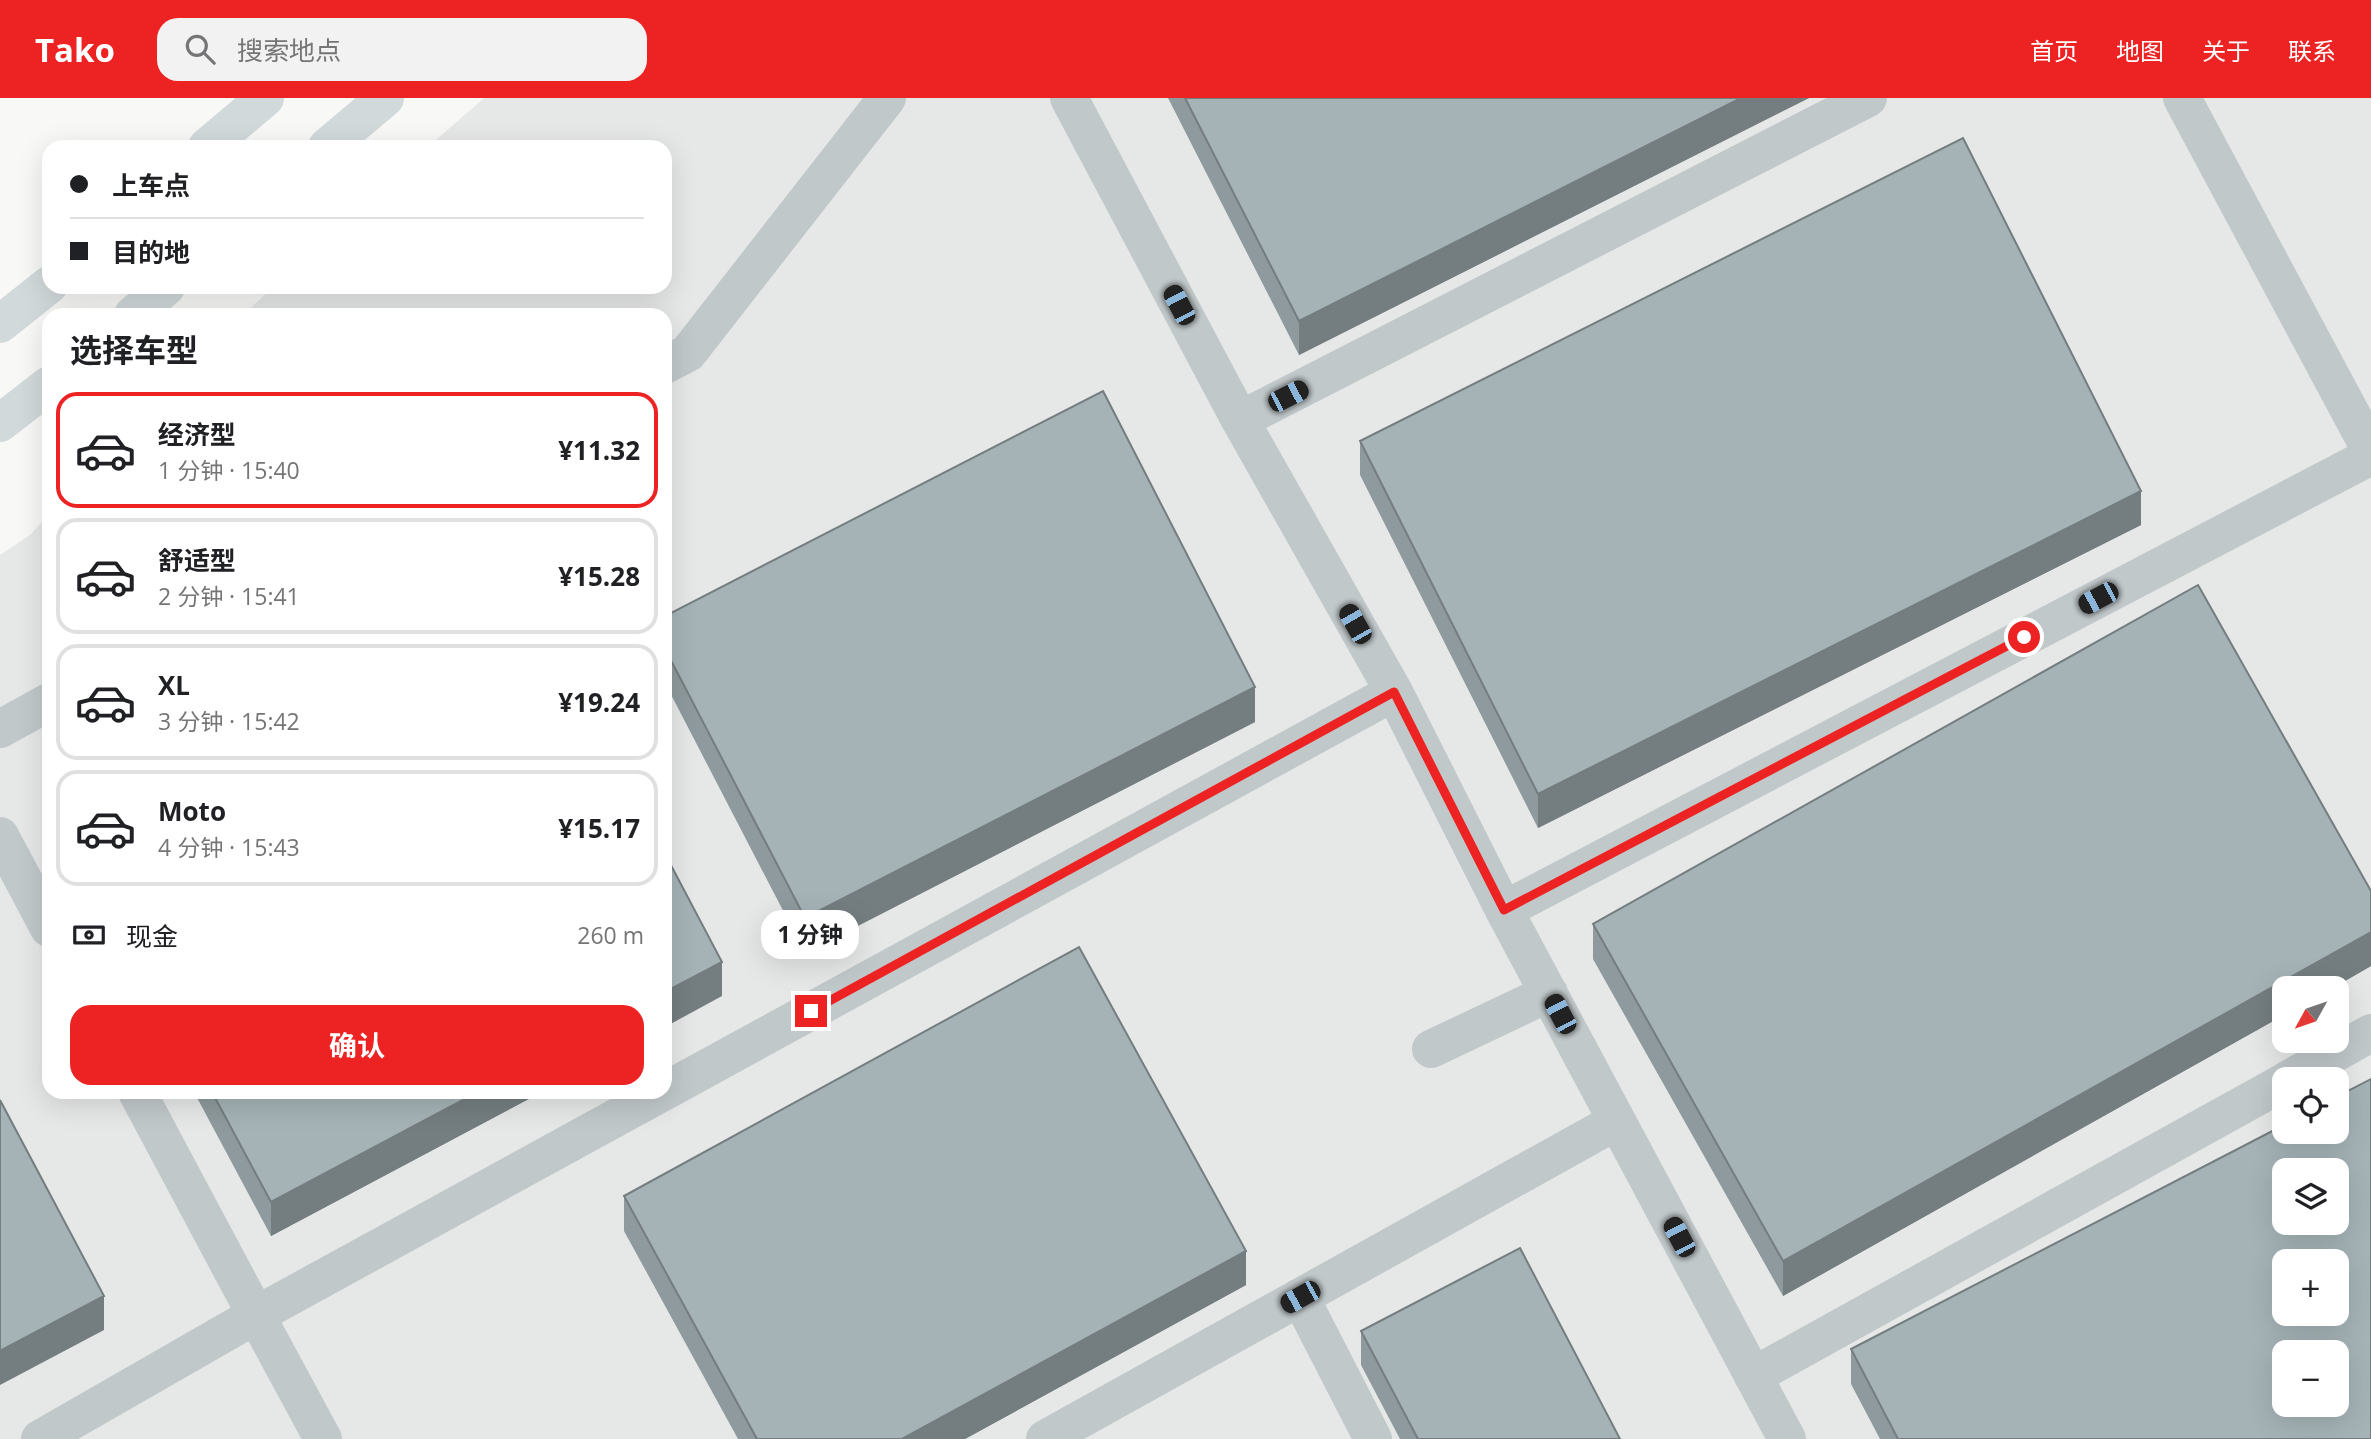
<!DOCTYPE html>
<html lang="zh">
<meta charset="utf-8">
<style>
:root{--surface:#fff;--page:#f2f2f2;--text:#202124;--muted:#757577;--line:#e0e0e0;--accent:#ec2322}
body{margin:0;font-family:"Open Sans","Noto Sans SC",sans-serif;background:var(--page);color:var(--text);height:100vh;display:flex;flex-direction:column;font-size:26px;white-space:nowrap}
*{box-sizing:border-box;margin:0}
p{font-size:23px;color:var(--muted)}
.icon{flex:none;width:38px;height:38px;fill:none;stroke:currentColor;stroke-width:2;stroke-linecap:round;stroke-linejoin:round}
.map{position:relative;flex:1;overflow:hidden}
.details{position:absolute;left:42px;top:210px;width:630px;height:791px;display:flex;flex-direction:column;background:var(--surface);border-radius:21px;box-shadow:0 7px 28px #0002}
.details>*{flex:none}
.guide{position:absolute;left:42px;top:42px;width:630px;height:154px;border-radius:21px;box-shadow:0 7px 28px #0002;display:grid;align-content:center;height:154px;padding:0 28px;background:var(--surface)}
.needle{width:46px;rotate:230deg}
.tools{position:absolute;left:2272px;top:878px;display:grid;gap:14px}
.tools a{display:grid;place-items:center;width:77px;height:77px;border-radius:14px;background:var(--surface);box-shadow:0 7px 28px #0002;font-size:35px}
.end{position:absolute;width:32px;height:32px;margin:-16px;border:9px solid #ec2322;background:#fff;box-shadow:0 0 0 4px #fff}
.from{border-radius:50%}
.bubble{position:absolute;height:49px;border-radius:21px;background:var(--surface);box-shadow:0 7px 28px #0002;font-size:23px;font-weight:700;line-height:49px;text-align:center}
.car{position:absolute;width:21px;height:42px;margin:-21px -10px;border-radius:9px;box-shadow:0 0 5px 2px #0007;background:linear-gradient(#222 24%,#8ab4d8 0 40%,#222 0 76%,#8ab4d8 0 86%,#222 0)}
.guide b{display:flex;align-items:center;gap:24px;height:66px;font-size:26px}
.guide b+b{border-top:2px solid var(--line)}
.guide i{width:18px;height:18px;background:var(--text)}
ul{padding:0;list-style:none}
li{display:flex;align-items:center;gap:21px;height:116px;margin:0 14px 10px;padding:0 14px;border:4px solid var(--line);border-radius:21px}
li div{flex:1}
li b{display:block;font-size:26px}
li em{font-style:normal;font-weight:700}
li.selected{border-color:var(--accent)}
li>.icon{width:63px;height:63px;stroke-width:1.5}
h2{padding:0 28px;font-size:32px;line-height:84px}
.pay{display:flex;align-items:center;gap:18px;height:77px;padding:0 28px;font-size:26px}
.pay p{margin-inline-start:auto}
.button{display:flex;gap:14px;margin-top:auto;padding:14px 28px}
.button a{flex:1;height:80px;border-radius:21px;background:var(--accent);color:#fff;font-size:28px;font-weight:700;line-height:80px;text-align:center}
header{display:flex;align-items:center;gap:42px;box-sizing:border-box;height:98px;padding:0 35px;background:var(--accent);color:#fff}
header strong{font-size:33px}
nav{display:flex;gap:38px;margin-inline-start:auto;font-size:24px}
.search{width:490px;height:63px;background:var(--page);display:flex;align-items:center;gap:18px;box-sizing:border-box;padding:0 24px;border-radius:21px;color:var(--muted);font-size:26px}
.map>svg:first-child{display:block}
.built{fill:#e6e8e7;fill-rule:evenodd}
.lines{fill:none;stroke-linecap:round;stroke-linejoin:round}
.minor{stroke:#c1c8ca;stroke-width:38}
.major{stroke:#d2d9da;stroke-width:38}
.wall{fill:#8e9a9d}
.shaded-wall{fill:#747d7f}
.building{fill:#a5b3b6;stroke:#747d7f;stroke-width:2;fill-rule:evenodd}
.route{stroke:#ec2322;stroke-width:9}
</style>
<header>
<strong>Tako</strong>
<div class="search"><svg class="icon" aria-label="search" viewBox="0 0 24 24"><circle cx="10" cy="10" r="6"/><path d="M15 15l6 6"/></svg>搜索地点</div>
<nav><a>首页</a><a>地图</a><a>关于</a><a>联系</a></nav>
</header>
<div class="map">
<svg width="2371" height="1341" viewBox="0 0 2371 1341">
<rect width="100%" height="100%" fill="#f8f8f6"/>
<path class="built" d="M484 0H2371V1341H0V457L30 437 49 416V994H665V217H243L273 189H665V49H428ZM2284 891H2336V943H2284ZM2284 982H2336V1034H2284ZM2284 1073H2336V1125H2284ZM2284 1164H2336V1216H2284ZM2284 1255H2336V1307H2284Z"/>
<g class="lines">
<path class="minor" d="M1069 0 1240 322
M2182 0 2371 353
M665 267 688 255 887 0
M1394 594 1504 812
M0 631 49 604
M0 738 49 830
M1431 951 1549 895
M2287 982 2371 935
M665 993 1394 594 1240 322 1868 0
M1300 1199 1373 1341
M1753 1278 2284 984
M40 1341 256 1217 137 994
M323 1341 256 1217 663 994
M1045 1341 1617 1023
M1787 1341 1504 812 2371 358"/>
<path class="major" d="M207 49 265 0
M327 49 385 0
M133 217 166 189
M0 226 49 187
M0 325 49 287"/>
</g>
<path class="wall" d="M1168 0H1809L1299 257Z
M1360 343 2141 427 1538 730 1360 377Z
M665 518 1255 624 805 855 665 585Z
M2371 793V868L2331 891H2284V917L1783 1198 1593 861V826Z
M194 994H542L271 1138Z
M624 1098 1246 1187 965 1341H738L624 1133Z
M1361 1233 1620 1341H1400L1361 1267Z
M1851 1251 2371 1341H1880L1851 1286Z"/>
<path class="shaded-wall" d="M1741 0H1809L1299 257V223Z
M2141 393V427L1538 730V696Z
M1255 589V624L805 855V820Z
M2371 834V868L2331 891H2284V917L1783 1198V1163Z
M722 864V898L665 929V894Z
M478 994H542L271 1138V1104Z
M1246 1153V1187L965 1341H902Z
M104 1198V1232L0 1287V1253Z"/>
<path class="building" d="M1185 0H1741L1299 223Z
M1963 40 2141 393 1538 696 1360 343Z
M1103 293 1255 589 805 820 665 551V518Z
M2198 487 2371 793V834L1783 1163 1593 826Z
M665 756 722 864 665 894Z
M1079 849 1246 1153 902 1341H757L624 1098Z
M2371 981V1341H1898L1851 1251 2284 1027V1034H2336V999ZM2284 1073H2336V1125H2284ZM2284 1164H2336V1216H2284ZM2284 1255H2336V1307H2284Z
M212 994H478L271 1104Z
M0 1002 104 1198 0 1253Z
M1520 1150 1620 1341H1418L1361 1233Z"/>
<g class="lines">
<path class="route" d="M811 913 1394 594 1504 812 2024 539"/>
</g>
</svg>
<div class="tools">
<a><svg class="needle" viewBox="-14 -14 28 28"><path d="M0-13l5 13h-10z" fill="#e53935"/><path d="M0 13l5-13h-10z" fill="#757577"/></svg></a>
<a><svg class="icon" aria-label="locate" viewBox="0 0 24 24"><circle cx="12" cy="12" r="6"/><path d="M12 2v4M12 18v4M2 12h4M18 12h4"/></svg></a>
<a><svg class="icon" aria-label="layers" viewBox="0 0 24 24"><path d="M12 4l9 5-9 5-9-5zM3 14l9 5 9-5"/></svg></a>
<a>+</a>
<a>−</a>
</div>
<i class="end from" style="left:2024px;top:539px"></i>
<i class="end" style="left:811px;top:913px"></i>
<div class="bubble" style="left:761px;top:812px;width:98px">1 分钟</div>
<i class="car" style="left:1179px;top:207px;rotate:332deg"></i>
<i class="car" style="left:1288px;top:298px;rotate:63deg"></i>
<i class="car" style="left:2098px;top:500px;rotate:242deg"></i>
<i class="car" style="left:1355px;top:526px;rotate:330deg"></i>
<i class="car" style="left:1560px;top:916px;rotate:332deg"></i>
<i class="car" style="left:1679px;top:1139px;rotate:332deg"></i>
<i class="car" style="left:1300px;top:1199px;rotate:241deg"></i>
<div class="guide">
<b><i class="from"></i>上车点</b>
<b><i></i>目的地</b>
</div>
<section class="details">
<h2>选择车型</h2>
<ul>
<li class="selected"><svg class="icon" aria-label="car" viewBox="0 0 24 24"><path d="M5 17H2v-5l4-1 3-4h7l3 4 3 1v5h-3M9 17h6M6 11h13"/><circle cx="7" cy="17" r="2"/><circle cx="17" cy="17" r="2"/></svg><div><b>经济型</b><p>1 分钟 · 15:40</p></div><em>¥11.32</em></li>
<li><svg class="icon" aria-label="car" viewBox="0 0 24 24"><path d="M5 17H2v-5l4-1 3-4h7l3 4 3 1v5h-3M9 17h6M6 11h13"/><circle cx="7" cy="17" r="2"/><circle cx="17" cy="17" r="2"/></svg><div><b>舒适型</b><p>2 分钟 · 15:41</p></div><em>¥15.28</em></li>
<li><svg class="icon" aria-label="car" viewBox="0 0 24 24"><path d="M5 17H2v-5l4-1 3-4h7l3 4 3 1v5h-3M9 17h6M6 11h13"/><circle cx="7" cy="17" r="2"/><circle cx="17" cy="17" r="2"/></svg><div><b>XL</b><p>3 分钟 · 15:42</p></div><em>¥19.24</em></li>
<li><svg class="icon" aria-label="car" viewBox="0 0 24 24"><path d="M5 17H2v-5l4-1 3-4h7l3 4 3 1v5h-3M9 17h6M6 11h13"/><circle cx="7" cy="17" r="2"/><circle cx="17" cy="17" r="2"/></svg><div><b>Moto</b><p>4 分钟 · 15:43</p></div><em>¥15.17</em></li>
</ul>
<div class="pay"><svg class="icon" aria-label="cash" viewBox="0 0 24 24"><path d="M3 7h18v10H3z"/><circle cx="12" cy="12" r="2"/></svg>现金<p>260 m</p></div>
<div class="button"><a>确认</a></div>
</section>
</div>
